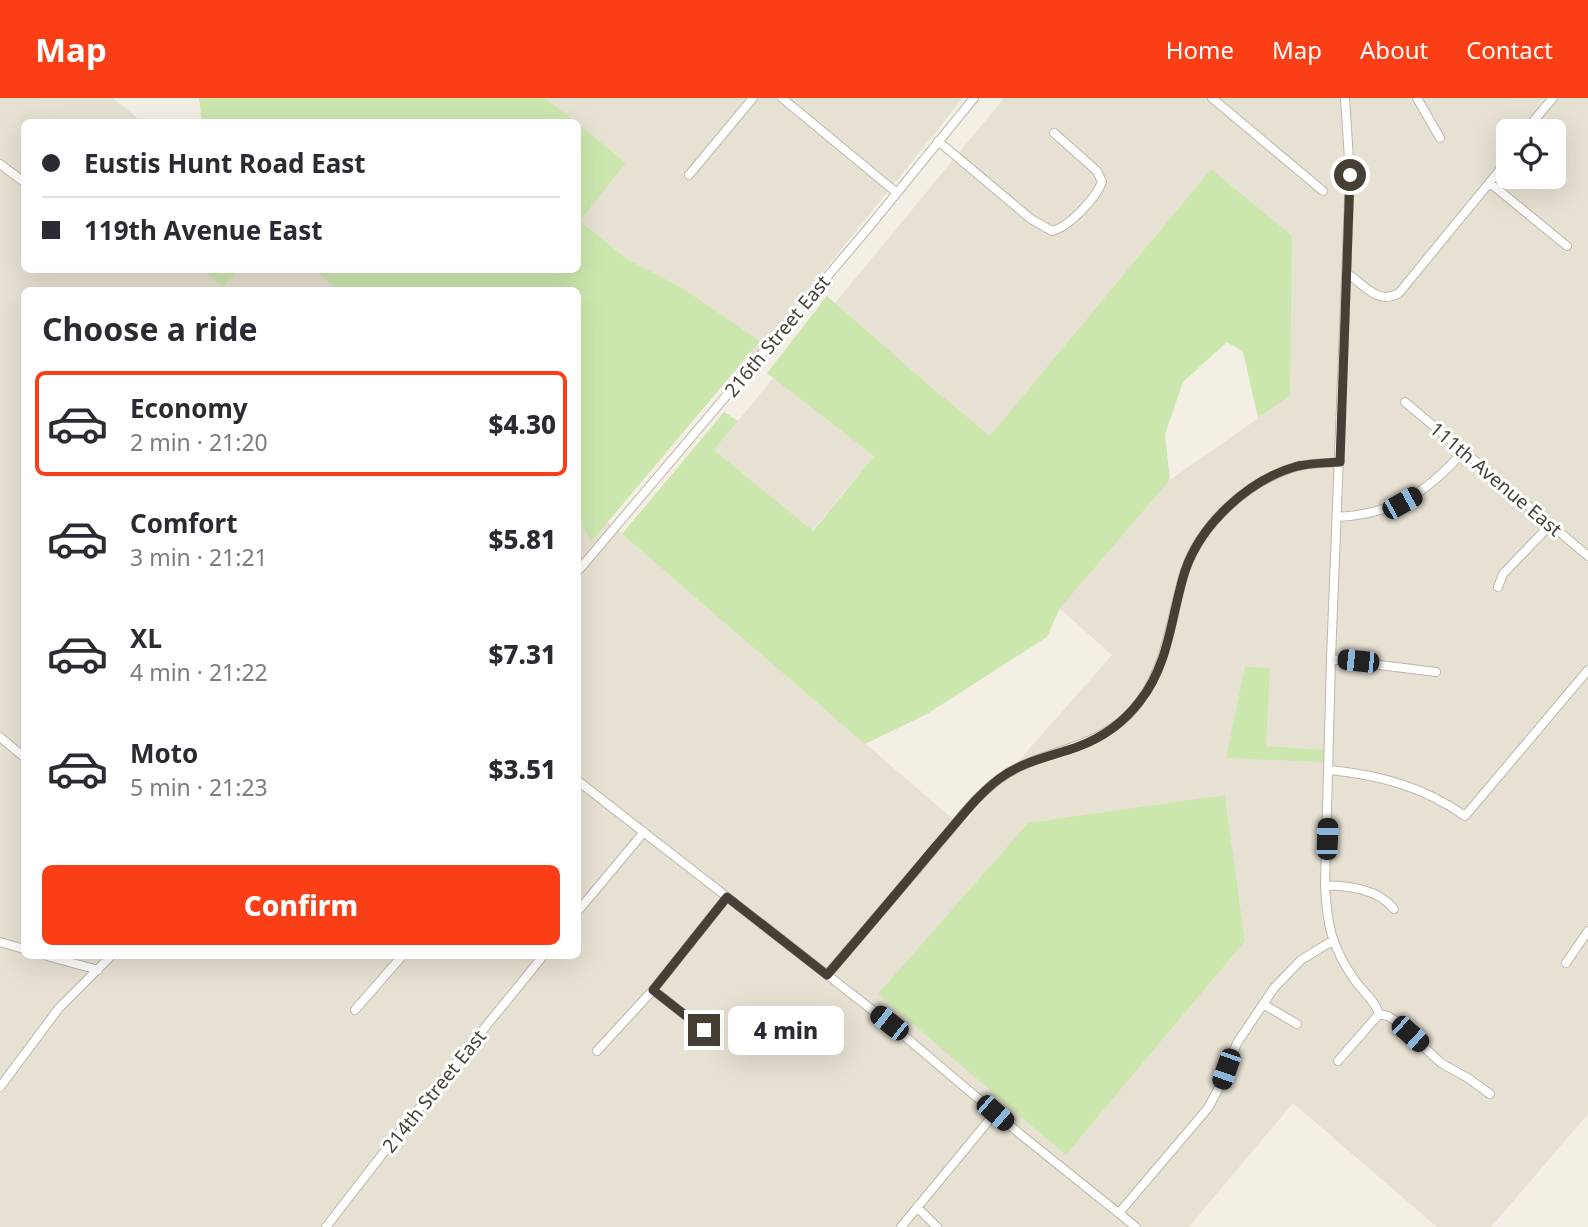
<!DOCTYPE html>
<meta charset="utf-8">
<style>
:root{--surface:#fff;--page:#f7f7f7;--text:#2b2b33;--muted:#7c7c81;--line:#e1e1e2;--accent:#fa3e15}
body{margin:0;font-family:"Noto Sans",sans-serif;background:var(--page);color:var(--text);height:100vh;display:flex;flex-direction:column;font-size:26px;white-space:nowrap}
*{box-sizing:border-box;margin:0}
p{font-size:23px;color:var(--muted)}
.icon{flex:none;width:38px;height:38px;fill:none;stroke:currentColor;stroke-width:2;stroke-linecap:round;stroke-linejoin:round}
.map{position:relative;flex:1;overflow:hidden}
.side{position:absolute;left:21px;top:189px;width:560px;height:672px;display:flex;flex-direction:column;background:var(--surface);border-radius:10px;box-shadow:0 7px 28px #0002}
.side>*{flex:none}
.top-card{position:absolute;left:21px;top:21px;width:560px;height:154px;border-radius:10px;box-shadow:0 7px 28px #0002;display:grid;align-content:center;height:154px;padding:0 21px;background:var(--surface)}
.buttons{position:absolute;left:1496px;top:21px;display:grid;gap:14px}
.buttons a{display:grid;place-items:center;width:70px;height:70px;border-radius:10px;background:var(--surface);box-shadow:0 7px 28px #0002;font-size:35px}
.end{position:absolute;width:32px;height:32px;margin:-16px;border:9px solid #453f35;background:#fff;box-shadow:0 0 0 4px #fff}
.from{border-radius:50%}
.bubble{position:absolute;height:49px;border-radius:10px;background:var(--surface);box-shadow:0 7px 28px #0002;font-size:23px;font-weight:800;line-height:49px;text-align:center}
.car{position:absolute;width:21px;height:42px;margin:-21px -10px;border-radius:9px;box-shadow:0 0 5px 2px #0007;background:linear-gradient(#222 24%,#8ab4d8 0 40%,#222 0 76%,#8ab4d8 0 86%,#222 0)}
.top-card b{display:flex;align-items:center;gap:24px;height:66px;font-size:26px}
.top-card b+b{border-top:2px solid var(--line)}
.top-card i{width:18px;height:18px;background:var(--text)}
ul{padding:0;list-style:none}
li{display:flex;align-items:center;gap:21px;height:105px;margin:0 14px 10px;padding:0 7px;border:4px solid transparent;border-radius:10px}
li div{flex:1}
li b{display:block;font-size:26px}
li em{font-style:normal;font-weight:800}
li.selected{border-color:var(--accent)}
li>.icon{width:63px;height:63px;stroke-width:1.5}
h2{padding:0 21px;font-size:32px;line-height:84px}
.action{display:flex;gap:14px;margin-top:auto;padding:14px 21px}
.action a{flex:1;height:80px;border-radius:10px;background:var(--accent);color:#fff;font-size:28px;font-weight:800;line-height:80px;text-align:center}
header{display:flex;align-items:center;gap:42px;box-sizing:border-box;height:98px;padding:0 35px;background:var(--accent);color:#fff}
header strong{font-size:33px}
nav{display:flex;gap:38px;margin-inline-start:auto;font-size:24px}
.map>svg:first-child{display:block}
.residential{fill:#e7e1d3;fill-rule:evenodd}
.green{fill:#cce7ae}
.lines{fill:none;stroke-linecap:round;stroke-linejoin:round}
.minor-casing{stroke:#beb7a8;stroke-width:10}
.minor{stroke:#fff;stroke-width:8}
.route{stroke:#453f35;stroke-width:9}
.labels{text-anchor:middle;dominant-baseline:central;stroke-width:6;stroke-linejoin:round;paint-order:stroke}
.street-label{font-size:19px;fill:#453f35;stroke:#fff}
</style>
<header>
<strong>Map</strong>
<nav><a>Home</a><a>Map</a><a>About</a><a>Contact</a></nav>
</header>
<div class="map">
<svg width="1588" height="1129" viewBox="0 0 1588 1129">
<rect width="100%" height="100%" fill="#f3efe5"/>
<path class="residential" d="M0 0H113L142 24H24V172H314L338 192H24V858H578V398L961 728 1112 557 1059 510 1170 382 1290 298 1211 71 990 339 930 290 812 433 714 352 1004 0H1588V1016L1491 1129H1437L1293 1005 1189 1129H0ZM1508 33H1554V79H1508ZM1225 697 1245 843 1066 1057Z
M545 0H963L752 262 580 123 626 65Z"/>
<path class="green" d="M199 0H545L576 24H202Z
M578 26 626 65 580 123 627 161 682 190 760 243 591 444 578 417V192H338L314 172H578Z
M1211 71 1292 138 1290 298 1258 320 1243 254 1227 244 1183 284 1165 336 1170 382 1060 510 1047 539 927 616 865 646 622 436 724 314 738 323 714 352 813 433 874 358 767 275 827 198 931 289 990 338Z
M203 172H239L223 189Z
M1245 569 1270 570 1266 648 1324 652 1323 664 1226 660Z
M1225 697 1245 843 1066 1057 878 896 1028 725Z"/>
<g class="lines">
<g class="minor-casing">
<path id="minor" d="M782 0 897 95
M1212 0 1323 93
M1345 0 1350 77 1331 561 1325 787C1327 826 1331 848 1354 881 1362 893 1375 902 1379 916
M1417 0 1440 40
M1525 33 1553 0
M938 43 1031 121 1052 133C1069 129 1096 100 1102 84L1097 73 1054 35
M0 66 24 84
M689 77 753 0
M1490 85 1567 148
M1346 175C1365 186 1377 208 1399 195L1508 62
M1405 304 1588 458
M1337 419C1395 416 1426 395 1464 353
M578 473 870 128 974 0
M1498 489 1503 476 1550 427
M1331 561 1436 574
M0 639 24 659
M1330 672C1380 677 1424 689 1465 718L1588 572
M578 683 889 925 1020 1036 1136 1129
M1325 787C1350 788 1378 791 1394 811
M578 813 644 734
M0 844 24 851
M47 858 98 872
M1566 865 1588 833
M827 877C863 835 898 793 934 751 954 728 974 700 999 681 1040 651 1093 654 1130 615 1168 575 1169 523 1185 473 1201 425 1249 382 1298 368 1312 365 1326 365 1340 364
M653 892 704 932
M1263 906 1297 926
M355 912 402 858
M1379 916 1388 918 1397 924 1441 965 1468 980 1490 996
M597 953 653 892 727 799
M1338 963 1379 916
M0 989 59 910 111 858
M917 1109 937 1129
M1119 1115 1208 1010 1221 986 1237 945 1274 890 1301 862 1332 843
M326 1129 391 1045 543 858
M901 1129 995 1015"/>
</g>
<use href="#minor" class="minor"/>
</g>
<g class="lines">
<path class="route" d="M704 932 653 892 727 799 827 877C864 834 901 790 937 747 957 725 975 699 999 681 1023 663 1049 659 1077 649 1102 640 1124 624 1140 603 1170 565 1171 517 1185 473 1201 426 1249 381 1298 368 1312 365 1326 365 1340 364L1350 77"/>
</g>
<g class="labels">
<g class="street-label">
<text transform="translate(777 238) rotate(-50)">216th Street East</text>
<text transform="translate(1496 381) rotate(40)">111th Avenue East</text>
<text transform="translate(434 993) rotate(-51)">214th Street East</text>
</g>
</g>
</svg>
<div class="buttons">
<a><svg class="icon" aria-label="locate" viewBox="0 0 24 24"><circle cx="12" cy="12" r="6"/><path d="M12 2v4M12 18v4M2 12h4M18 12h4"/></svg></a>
</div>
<i class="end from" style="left:1350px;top:77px"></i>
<i class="end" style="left:704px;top:932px"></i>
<div class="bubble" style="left:728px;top:908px;width:116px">4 min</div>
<i class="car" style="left:1402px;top:405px;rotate:61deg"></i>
<i class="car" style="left:1358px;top:563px;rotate:276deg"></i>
<i class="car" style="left:1327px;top:741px;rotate:2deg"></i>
<i class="car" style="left:889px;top:925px;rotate:308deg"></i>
<i class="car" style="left:1410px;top:936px;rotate:132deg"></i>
<i class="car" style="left:1226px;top:971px;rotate:199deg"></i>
<i class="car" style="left:995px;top:1015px;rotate:131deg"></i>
<div class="top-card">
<b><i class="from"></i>Eustis Hunt Road East</b>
<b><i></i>119th Avenue East</b>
</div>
<section class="side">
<h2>Choose a ride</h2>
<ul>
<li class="selected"><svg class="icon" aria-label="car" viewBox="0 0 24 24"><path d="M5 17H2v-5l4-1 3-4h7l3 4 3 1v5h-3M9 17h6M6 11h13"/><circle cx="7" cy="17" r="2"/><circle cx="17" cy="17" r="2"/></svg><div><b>Economy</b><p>2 min · 21:20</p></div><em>$4.30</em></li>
<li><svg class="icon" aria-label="car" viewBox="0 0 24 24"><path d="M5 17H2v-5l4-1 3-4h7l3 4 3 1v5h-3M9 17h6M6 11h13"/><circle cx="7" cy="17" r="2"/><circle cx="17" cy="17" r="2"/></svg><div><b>Comfort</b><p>3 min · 21:21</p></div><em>$5.81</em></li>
<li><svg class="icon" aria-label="car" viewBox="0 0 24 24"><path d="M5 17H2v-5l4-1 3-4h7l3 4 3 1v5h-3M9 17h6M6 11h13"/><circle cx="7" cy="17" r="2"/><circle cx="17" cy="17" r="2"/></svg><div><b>XL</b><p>4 min · 21:22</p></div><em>$7.31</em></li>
<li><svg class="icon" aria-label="car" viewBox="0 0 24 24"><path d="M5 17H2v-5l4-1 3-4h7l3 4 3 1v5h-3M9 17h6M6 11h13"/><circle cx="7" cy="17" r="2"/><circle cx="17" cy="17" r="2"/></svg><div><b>Moto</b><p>5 min · 21:23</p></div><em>$3.51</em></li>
</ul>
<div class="action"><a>Confirm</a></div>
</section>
</div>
